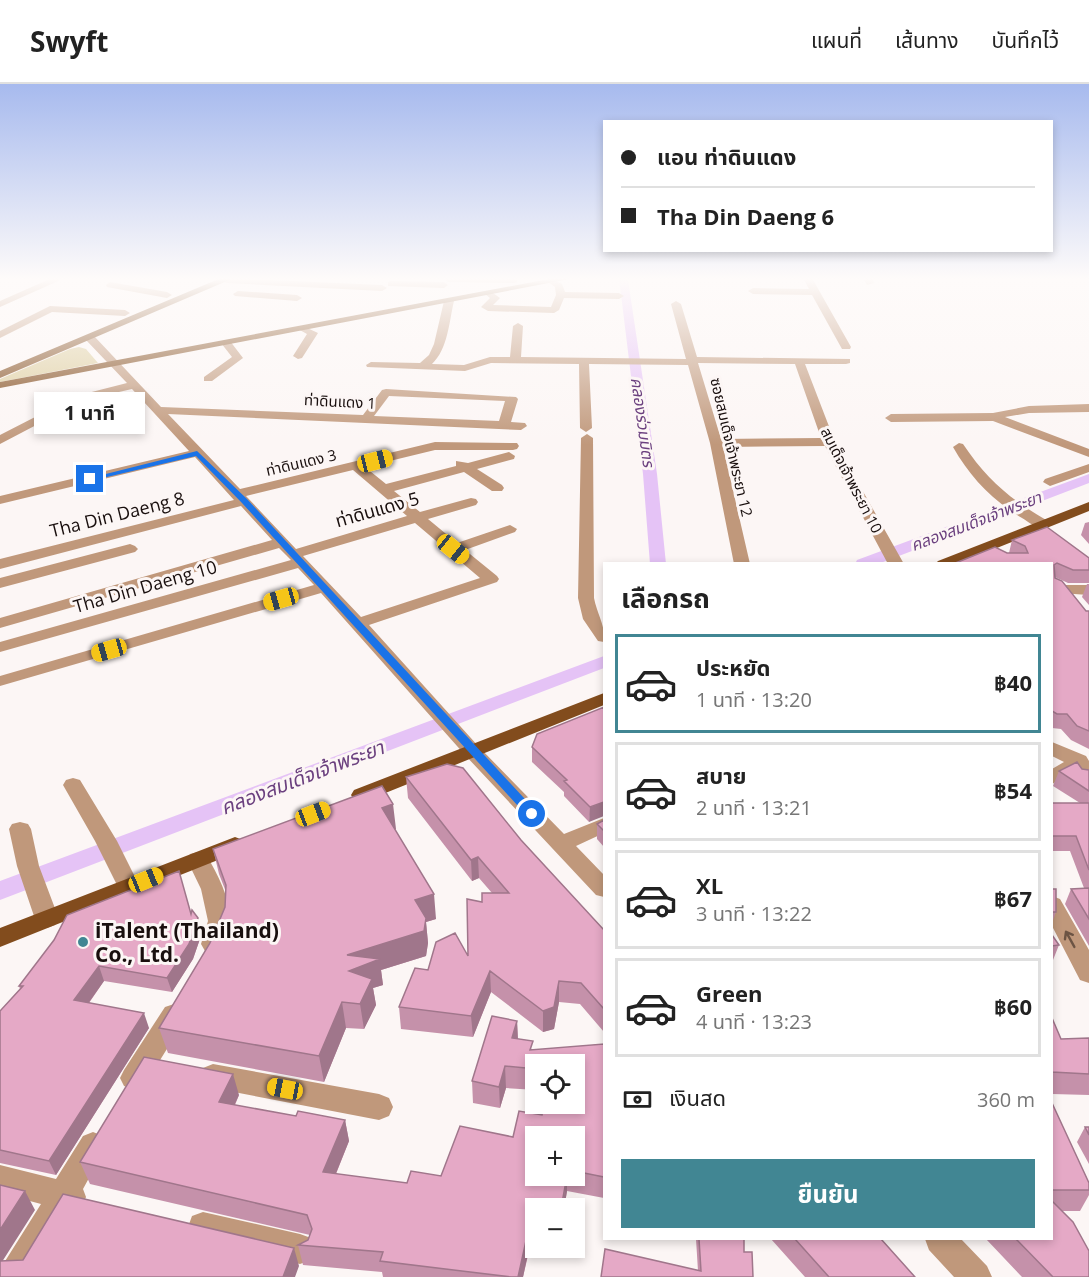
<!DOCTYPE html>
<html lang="th">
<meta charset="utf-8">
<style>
:root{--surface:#fff;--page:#f2f2f2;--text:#222;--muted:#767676;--line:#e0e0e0;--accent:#418693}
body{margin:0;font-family:"Open Sans","Noto Sans Thai",sans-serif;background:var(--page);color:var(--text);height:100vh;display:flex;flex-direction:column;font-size:22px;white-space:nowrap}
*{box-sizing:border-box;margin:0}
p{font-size:20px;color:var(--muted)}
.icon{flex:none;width:33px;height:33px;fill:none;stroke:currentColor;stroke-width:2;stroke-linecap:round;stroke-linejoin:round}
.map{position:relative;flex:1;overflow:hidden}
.sheet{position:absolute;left:603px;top:478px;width:450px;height:678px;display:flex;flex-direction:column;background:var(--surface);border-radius:0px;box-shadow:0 3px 9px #0003}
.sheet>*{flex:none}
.banner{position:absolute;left:603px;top:36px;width:450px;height:132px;border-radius:0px;box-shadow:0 3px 9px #0003;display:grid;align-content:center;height:132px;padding:0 18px;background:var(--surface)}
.fabs{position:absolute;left:525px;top:970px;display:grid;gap:12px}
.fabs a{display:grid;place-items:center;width:60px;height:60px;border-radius:0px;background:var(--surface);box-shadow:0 3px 9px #0003;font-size:30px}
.end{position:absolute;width:27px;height:27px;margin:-14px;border:8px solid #1a73e8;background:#fff;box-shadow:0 0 0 3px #fff}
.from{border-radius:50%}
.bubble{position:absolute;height:42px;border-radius:0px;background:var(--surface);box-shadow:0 3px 9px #0003;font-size:20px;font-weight:700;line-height:42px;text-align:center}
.car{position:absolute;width:18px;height:36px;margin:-18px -9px;border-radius:8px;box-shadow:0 0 4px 2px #0007;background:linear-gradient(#f5c518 24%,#345 0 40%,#f5c518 0 76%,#345 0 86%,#f5c518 0)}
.banner b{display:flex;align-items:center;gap:21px;height:57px;font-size:22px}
.banner b+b{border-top:2px solid var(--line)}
.banner i{width:15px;height:15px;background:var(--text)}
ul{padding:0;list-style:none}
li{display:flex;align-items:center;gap:18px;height:99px;margin:0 12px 9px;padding:0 6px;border:3px solid var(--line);border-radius:0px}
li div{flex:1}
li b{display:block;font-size:22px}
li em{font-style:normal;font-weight:700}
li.active{border-color:var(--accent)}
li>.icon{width:54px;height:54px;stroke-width:1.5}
h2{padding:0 18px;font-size:27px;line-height:72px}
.pay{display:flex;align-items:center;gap:15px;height:66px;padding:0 18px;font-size:22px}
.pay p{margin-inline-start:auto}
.button{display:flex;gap:12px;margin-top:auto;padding:12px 18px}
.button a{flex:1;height:69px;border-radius:0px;background:var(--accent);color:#fff;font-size:24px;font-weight:700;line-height:69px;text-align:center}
header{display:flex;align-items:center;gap:36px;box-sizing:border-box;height:84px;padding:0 30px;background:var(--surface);border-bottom:2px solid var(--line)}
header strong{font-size:28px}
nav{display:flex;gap:33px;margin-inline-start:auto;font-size:21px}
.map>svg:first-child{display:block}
.green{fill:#dccc9d}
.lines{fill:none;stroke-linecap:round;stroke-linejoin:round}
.canal{fill:#e5c3f6;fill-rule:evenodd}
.minor{fill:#c0987b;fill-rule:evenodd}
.major{fill:#824c1d;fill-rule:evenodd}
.wall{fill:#c591aa;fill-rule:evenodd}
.shaded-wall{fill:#a0768b}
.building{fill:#e5a9c6;stroke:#a0768b;stroke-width:1.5}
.oneway{stroke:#6c5444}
.route{fill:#1a73e8}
.poi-dot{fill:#418693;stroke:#fcf6f5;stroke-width:2}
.labels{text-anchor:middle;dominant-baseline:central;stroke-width:6;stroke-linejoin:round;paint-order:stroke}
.far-street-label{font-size:15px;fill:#190f0e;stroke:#fcf6f5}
.far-water-label{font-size:16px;font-style:italic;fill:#6b407f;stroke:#fcf6f5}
.street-label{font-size:18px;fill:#190f0e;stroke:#fcf6f5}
.water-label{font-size:20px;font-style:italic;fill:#6b407f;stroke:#fcf6f5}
.near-poi-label{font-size:21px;font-weight:bold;fill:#190f0e;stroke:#fcf6f5;text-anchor:start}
</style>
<header>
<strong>Swyft</strong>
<nav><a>แผนที่</a><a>เส้นทาง</a><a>บันทึกไว้</a></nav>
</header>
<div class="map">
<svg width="1089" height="1193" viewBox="0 0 1089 1193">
<rect width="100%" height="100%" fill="#fcf6f5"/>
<path class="green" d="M79 263 86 265 98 279 0 298V295L70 265Z"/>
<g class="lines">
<path class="canal" d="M619 194 628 196 657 390 666 480H650L643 390Z
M1089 390V399L878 480H855L857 476Z
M604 572V584L0 816V797Z"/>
<path class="minor" d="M52 194H65L0 223V217Z
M224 194 382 201 387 204 382 207 227 199 224 198Z
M517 194V198L514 199 448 198 444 195Z
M803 194H812L851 263 850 265H842L812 211 753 210 748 207 753 204 809 205Z
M863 194H872L874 199 867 201Z
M552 195 562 200 565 208 619 209 624 212 619 215 564 214 559 226 554 229 488 227 481 223 490 214 485 210 490 207 500 214 493 221 551 223 556 211 555 203 548 198Z
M391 197 444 198 448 201 444 204 388 202V198Z
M110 198 167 208 172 211 167 214 107 203 106 201Z
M238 207 297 211 302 214 297 217 235 212 233 210Z
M449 214 454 217C449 238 448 265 432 280L464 281 490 273H510L513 242 518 239 523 242 521 273 686 275 671 220 676 217 681 220 697 273 850 275V279L846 280H805L835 358 904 480H888L825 362 723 363 750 480H734L710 359 688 281 589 280 592 344 586 348 580 344 579 280 491 279 465 287 367 283 366 281 371 278 420 279 429 271 434 260 444 217ZM698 279 795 280 821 354 721 355Z
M50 222 125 226 130 229 125 232 52 228 0 254V247Z
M303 242 318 249 302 274 298 275 293 272 307 250 298 245Z
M90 251 94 252 161 323 363 331 382 306 386 305 516 313 518 315 511 338 525 339 527 342 521 346 168 330 240 405 435 358 517 359 519 362 517 365 513 366H435L365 383 386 400 456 382V377L468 379 509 368 515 372 514 375 477 385 502 401 504 404 502 407H492L464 388 394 407 420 428 471 414 476 415 478 418 476 421 428 435 457 459 510 441 517 445 515 448 465 466 497 492 499 495 497 498 369 541 479 663 564 750 604 734V749L576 762 604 791V813L596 811 465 671 321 509 0 602V592L314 501 298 484 0 568V558L291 476 279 464 0 544V534L272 456 241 422 0 485V475L234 416 195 373 0 420V412L189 367 132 305 84 316 0 360V351L76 312 127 299 86 256 85 254ZM389 312 505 317 499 337 374 332ZM353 386 407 432 296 465 246 412ZM415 439 480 494 361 533 303 472Z
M226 256 230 257 243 274 212 297H204V293L232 273 221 259Z
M1089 320V328L1029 329 1005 333 1089 365V373L993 337 891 338 885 334 891 330 993 329 1029 322Z
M587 350 593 354 594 514C597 530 606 542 604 558L598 557 583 535 578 514 581 354Z
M959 359 963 360C988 397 1010 415 1048 437L1050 440 1048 443C1038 446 1030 439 1022 434 992 416 970 393 953 363Z
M1089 380V388L1050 402 1043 398 1045 395Z
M130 460 135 462 138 465 135 468 0 504V494Z
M1065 501H1089V511L1059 509 1057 506Z
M1052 658 1086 672 1089 677V698L1082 696 1076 688 1052 700V685L1064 678 1052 672Z
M73 694 80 696 117 757 140 803 137 809 129 811 121 809 95 757 63 701 66 696Z
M20 738 28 740 31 745 39 782 59 835 55 841 47 844 39 841 35 835 17 782 9 745 12 740Z
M198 768 206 770C224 802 240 832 221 867L213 869 205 867 201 860 208 837 201 805 187 776 190 770Z
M1052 812 1060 815 1089 866V899L1080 896 1052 842Z
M174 920 183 923 187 931 183 939 144 1002 134 1006 124 1002 120 994 124 986 165 923Z
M213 980 379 1010 389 1014 393 1023 389 1032 379 1036 213 1004 203 1000 199 992 203 984Z
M93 1048 103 1052 107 1061 83 1105 86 1113 82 1123 70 1127 31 1193H0L2 1182 41 1120 0 1109V1081L56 1095 83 1052Z
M203 1128 300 1150 311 1154 315 1165 311 1176 300 1180 203 1158 192 1154 188 1143 192 1132Z
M925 1155H961L987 1182 992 1193H954L929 1166Z"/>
<path class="major" d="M221 194H234L0 294V287Z
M554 194H575L0 304V298Z
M1089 418V427L957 480H935L938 477Z
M604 609V621L368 716 361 718 354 716 351 711 354 706Z
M235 753 243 756 246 761 243 766 0 863V844Z"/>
</g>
<path class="wall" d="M1089 438V460L1081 451 1085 439Z
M1012 456 1089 474V499H1068L1055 493 1086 527H1089V665L1071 656 1061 645 1052 644V480L1007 469H1009Z
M1087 500H1089V521L1082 513Z
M604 623 589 738 564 712V708L532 678V663Z
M1082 685 1089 686V862L1065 820 1071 805 1084 804 1070 767H1052V719H1080L1053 702 1059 687Z
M406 693 521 756 604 846V948L580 920 559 918 554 945 543 948 491 908 473 953 401 945 399 923 428 886 468 872 482 818 492 809 479 794 472 797 408 714Z
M604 736V763L597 755V740Z
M395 745 436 835 426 838 428 859 426 872 381 886 383 901 373 904 376 921 364 945 346 944 324 998 168 969 159 944 210 859 225 823 226 808 219 790 213 765 396 745Z
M1052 805 1056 828 1052 839Z
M191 830 198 834 202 849 193 875 172 908 104 897 89 919 149 944 56 1091 0 1079V927L20 905 19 902Z
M1052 851 1059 861 1053 876 1052 877Z
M1052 934 1061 955 1089 954V1011L1052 1010Z
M517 937 518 955 533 966 604 960V1114L567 1107 564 1125H536V1137L523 1193H383L382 1188 303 1181 298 1161 308 1156 310 1151 90 1100 80 1078 239 1011 235 1021 296 1032 345 1036 349 1057 336 1090 407 1099 441 1092 513 1053 542 1031 574 981H536V1006L506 1004 500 1024 473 1019 472 997ZM574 1053V1092H536Z
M1052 1019 1089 1099V1111L1080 1127H1061L1089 1193H1022L986 1155H1052Z
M1085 1043H1089V1080L1077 1058Z
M696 1155H744V1168L753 1193 698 1187Z
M771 1155H881L915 1193H805Z"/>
<path class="shaded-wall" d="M604 718V732L589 738 590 723Z
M393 720 396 745 385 749 382 724Z
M478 773 479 794 472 797 471 776Z
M434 810 436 835 426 838 428 859 426 872 381 886 383 901 373 904 376 921 364 945 360 920 349 886 347 871 415 816Z
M198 834 202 849 193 875 172 908 167 894Z
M99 882 104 897 80 931 74 916Z
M490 887 491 908 473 953 471 932Z
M559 897V918L554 945 543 948V927Z
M342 918 346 944 324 998 319 972Z
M144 929 149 944 56 1091 49 1077Z
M517 937 518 958 512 954Z
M505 982 506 1004 500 1024 499 1003Z
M233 990 239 1011 226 1039 219 1018Z
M345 1036 349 1057 328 1109 323 1088Z
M567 1092V1107L564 1125H562Z
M25 1107 35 1126 0 1181V1146Z
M535 1116V1137L523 1193H518Z
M294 1164 299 1182 295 1193H283Z"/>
<path class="building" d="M1047 443 1089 474V486H1073L1057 479 1054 481 1055 494 1062 497 1086 527H1089V647L1077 642 1067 630H1057L1052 627V480H953L995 463 1007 469H1028L1025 462 1012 456Z
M604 623V718L590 723 564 697 567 696 532 663 537 650Z
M1077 678 1082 685 1089 686V707L1059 687Z
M447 680 463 684 521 756 604 846V925L581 899 559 897 554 923 543 927 490 887 471 932 399 923 415 884 428 886 436 858 455 849 468 872 467 815 482 818V809H509L478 773 471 776 406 693Z
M382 702 393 720 382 724 434 810 415 816 426 834 424 847 347 871 380 875 349 887 372 895 360 920 342 918 319 972 159 944 210 859 225 823 226 801 213 765Z
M1052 719H1089V786L1076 752H1052Z
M604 736V747L597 740Z
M179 787 191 830 192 826 198 834 189 860 167 894 99 882 74 916 144 929 49 1077 0 1066V927L23 902H19L54 856 67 831Z
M1089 804V835L1071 805Z
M1052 805H1056V828H1052Z
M1052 851 1059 861 1052 862Z
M492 932 517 937 512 954 533 957 530 966 604 960V1093L574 1087V1053H536V1092H567L562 1119 535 1116 518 1193H511L380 1177 383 1168 298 1161 308 1156 312 1145 307 1131 80 1078 144 973 233 990 219 1018 296 1032 298 1027 345 1036 323 1088 407 1099 411 1087 441 1092 460 1042 513 1053 519 1027 542 1031 544 1020H574V981H536V985L505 982 499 1003 472 997Z
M1052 934 1061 955 1089 954V990L1052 988Z
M1052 1019 1089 1099V1106H1052Z
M1085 1043H1089V1051Z
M0 1101 25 1107 0 1146Z
M63 1110 294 1164 283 1193H0V1177L23 1176Z
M1052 1117 1073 1138 1089 1167V1193H1053L1016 1155H1052Z
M699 1155H744V1168H752L753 1193H601L605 1165 701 1187Z
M795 1155H881L915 1193H829Z"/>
<defs><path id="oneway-shaft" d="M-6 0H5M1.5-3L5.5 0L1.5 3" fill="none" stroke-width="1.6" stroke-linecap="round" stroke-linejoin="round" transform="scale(1.5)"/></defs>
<use class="oneway" href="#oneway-shaft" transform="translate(1070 855) rotate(-119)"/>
<linearGradient id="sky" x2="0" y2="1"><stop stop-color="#a7baee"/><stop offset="0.54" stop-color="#fefbfa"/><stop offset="1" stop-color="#fefbfa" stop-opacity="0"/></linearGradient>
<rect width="1089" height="361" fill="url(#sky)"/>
<path class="route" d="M197 367 247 415 536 727V733H528L242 419 196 372 90 397 86 395Z"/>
<circle class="poi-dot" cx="83" cy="858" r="6"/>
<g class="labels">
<g class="far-street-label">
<text transform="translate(340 317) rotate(3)">ท่าดินแดง 1</text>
<text transform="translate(732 363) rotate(77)">ซอยสมเด็จเจ้าพระยา 12</text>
<text transform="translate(301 378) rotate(-13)">ท่าดินแดง 3</text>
<text transform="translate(852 396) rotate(63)">สมเด็จเจ้าพระยา 10</text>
</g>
<g class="far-water-label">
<text transform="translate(643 338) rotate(82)">คลองร่วมมิตร</text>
<text transform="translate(976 437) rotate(-21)">คลองสมเด็จเจ้าพระยา</text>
</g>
<g class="street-label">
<text transform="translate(377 425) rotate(-16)">ท่าดินแดง 5</text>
<text transform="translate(117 430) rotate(-14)">Tha Din Daeng 8</text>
<text transform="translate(145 502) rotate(-16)">Tha Din Daeng 10</text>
</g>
<g class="water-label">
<text transform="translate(302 693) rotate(-21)">คลองสมเด็จเจ้าพระยา</text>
</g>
<g class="near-poi-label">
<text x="95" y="846">iTalent (Thailand)<tspan x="95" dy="24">Co., Ltd.</tspan></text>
</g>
</g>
</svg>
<div class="fabs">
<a><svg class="icon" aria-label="locate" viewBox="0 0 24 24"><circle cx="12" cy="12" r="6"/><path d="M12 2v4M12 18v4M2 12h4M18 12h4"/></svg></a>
<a>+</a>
<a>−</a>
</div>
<i class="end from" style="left:532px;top:730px"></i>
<i class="end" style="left:90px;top:395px"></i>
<div class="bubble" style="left:34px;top:308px;width:111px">1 นาที</div>
<i class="car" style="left:375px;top:377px;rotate:76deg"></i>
<i class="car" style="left:453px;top:465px;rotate:129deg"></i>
<i class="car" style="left:281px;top:515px;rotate:254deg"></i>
<i class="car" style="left:109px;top:566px;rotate:254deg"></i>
<i class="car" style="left:313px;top:730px;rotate:69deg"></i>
<i class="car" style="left:146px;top:796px;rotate:68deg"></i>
<i class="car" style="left:285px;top:1005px;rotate:281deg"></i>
<div class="banner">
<b><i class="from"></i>แอน ท่าดินแดง</b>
<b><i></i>Tha Din Daeng 6</b>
</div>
<section class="sheet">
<h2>เลือกรถ</h2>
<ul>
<li class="active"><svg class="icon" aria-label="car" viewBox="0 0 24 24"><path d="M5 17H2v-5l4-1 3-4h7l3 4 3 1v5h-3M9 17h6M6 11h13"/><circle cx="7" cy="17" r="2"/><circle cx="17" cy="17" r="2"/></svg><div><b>ประหยัด</b><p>1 นาที · 13:20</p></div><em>฿40</em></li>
<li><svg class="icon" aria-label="car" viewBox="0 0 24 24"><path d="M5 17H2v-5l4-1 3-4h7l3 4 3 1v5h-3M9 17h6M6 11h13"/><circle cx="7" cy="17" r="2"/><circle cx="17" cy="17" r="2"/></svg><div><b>สบาย</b><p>2 นาที · 13:21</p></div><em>฿54</em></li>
<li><svg class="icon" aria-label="car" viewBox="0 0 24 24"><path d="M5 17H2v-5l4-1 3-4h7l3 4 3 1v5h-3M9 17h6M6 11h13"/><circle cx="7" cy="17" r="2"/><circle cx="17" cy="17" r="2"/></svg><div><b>XL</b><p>3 นาที · 13:22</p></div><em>฿67</em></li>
<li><svg class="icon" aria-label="car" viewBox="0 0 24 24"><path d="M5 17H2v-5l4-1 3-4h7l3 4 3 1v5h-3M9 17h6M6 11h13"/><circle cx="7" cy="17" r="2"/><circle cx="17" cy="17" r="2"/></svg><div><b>Green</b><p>4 นาที · 13:23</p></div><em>฿60</em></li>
</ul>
<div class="pay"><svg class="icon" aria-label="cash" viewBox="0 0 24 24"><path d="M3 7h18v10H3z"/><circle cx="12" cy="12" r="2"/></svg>เงินสด<p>360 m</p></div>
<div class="button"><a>ยืนยัน</a></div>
</section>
</div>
